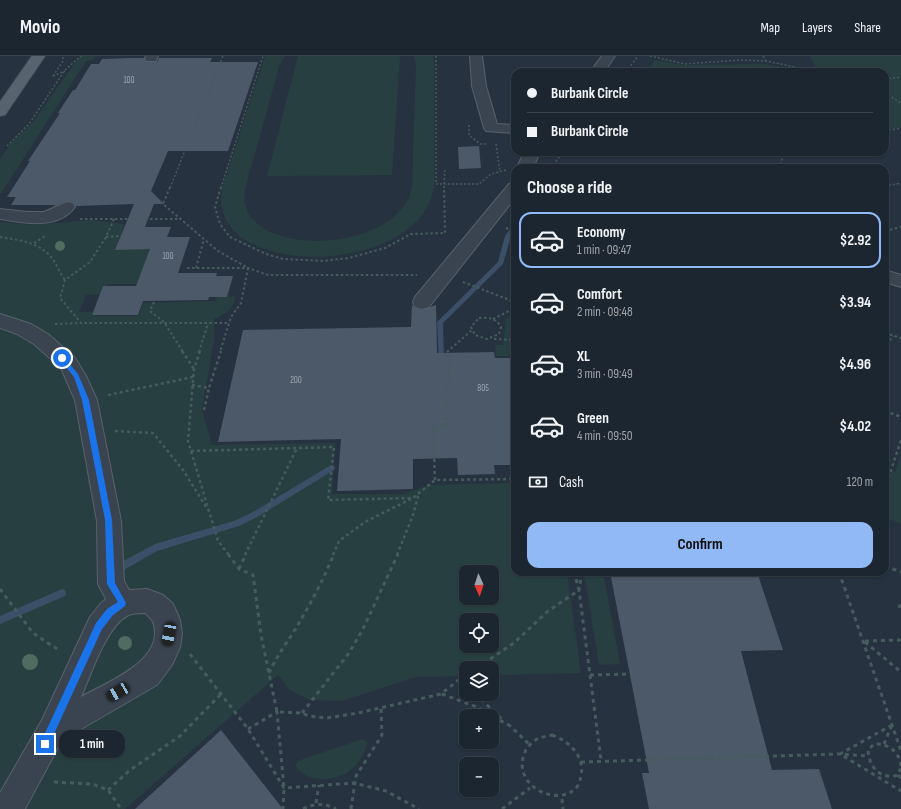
<!DOCTYPE html>
<meta charset="utf-8">
<style>
:root{--surface:#1c2630;--page:#29323c;--text:#f1f3f6;--muted:#a0a5ab;--line:#3a434c;--accent:#90b9f6}
body{margin:0;font-family:"Sofia Sans Condensed",sans-serif;background:var(--page);color:var(--text);height:100vh;display:flex;flex-direction:column;font-size:15px;white-space:nowrap}
*{box-sizing:border-box;margin:0}
p{font-size:13px;color:var(--muted)}
.icon{flex:none;width:22px;height:22px;fill:none;stroke:currentColor;stroke-width:2;stroke-linecap:round;stroke-linejoin:round}
.map{position:relative;flex:1;overflow:hidden}
.side{position:absolute;left:511px;top:108px;width:378px;height:412px;display:flex;flex-direction:column;background:var(--surface);border-radius:12px;box-shadow:0 1px 3px #0004,0 0 0 1px var(--line)}
.side>*{flex:none}
.guide{position:absolute;left:511px;top:12px;width:378px;height:88px;border-radius:12px;box-shadow:0 1px 3px #0004,0 0 0 1px var(--line);display:grid;align-content:center;height:88px;padding:0 16px;background:var(--surface)}
.needle{width:26px;rotate:177deg}
.buttons{position:absolute;left:459px;top:509px;display:grid;gap:8px}
.buttons a{display:grid;place-items:center;width:40px;height:40px;border-radius:8px;background:var(--surface);box-shadow:0 1px 3px #0004,0 0 0 1px var(--line);font-size:20px}
.end{position:absolute;width:18px;height:18px;margin:-9px;border:5px solid #1a73e8;background:#fff;box-shadow:0 0 0 2px #fff}
.from{border-radius:50%}
.bubble{position:absolute;height:28px;border-radius:12px;background:var(--surface);box-shadow:0 1px 3px #0004,0 0 0 1px var(--line);font-size:13px;font-weight:700;line-height:28px;text-align:center}
.car{position:absolute;width:12px;height:24px;margin:-12px -6px;border-radius:5px;box-shadow:0 0 3px 1px #0007;background:linear-gradient(#222 24%,#8ab4d8 0 40%,#222 0 76%,#8ab4d8 0 86%,#222 0)}
.guide b{display:flex;align-items:center;gap:14px;height:38px;font-size:15px}
.guide b+b{border-top:1px solid var(--line)}
.guide i{width:10px;height:10px;background:var(--text)}
ul{padding:0;list-style:none}
li{display:flex;align-items:center;gap:12px;height:56px;margin:0 8px 6px;padding:0 8px;border:2px solid transparent;border-radius:12px}
li div{flex:1}
li b{display:block;font-size:15px}
li em{font-style:normal;font-weight:700}
li.active{border-color:var(--accent)}
li>.icon{width:36px;height:36px;stroke-width:1.5}
h2{padding:0 16px;font-size:18px;line-height:48px}
.pay{display:flex;align-items:center;gap:10px;height:44px;padding:0 16px;font-size:15px}
.pay p{margin-inline-start:auto}
.cta{display:flex;gap:8px;margin-top:auto;padding:8px 16px}
.cta a{flex:1;height:46px;border-radius:12px;background:var(--accent);color:#111;font-size:16px;font-weight:700;line-height:46px;text-align:center}
header{display:flex;align-items:center;gap:24px;box-sizing:border-box;height:56px;padding:0 20px;background:var(--surface);border-bottom:1px solid var(--line)}
header strong{font-size:19px}
nav{display:flex;gap:22px;margin-inline-start:auto;font-size:14px}
.map>svg:first-child{display:block}
.green{fill:#283f41;fill-rule:evenodd}
.lines{fill:none;stroke-linecap:round;stroke-linejoin:round}
.stream{fill:#3c4f68;fill-rule:evenodd}
.building{fill:#4c5969}
.minor-casing{stroke:#58626d;stroke-width:2}
.major-casing{stroke:#444d59;stroke-width:2}
.path-far3{stroke:#465b5e;stroke-width:1.5;stroke-dasharray:2 2;stroke-linecap:butt}
.path-far2{stroke:#465b5e;stroke-width:2;stroke-dasharray:2.5 2.5;stroke-linecap:butt}
.path-far1{stroke:#465b5e;stroke-width:2.5;stroke-dasharray:3 3;stroke-linecap:butt}
.path{stroke:#465b5e;stroke-width:3;stroke-dasharray:4 4;stroke-linecap:butt}
.minor{fill:#3a4450;fill-rule:evenodd}
.major{fill:#586370;fill-rule:evenodd}
.tree{fill:#4e6c5f}
.route{fill:#1a73e8}
.labels{text-anchor:middle;dominant-baseline:central;stroke-width:3;stroke-linejoin:round;paint-order:stroke}
.number-label{font-size:9px;fill:#9ca6b2}
</style>
<header>
<strong>Movio</strong>
<nav><a>Map</a><a>Layers</a><a>Share</a></nav>
</header>
<div class="map">
<svg width="901" height="753" viewBox="0 0 901 753">
<rect width="100%" height="100%" fill="#263240"/>
<path class="green" d="M80 0H96L93 4 86 5 0 139V103L11 87 33 66Z
M265 0H285L280 8 245 133C233 204 399 201 412 131L416 8 414 0H433L434 7V131C421 222 205 225 222 133Z
M298 0H400L392 119 267 120Z
M810 0H901V71L885 74V16H810L815 10Z
M655 4 683 9 764 8 807 16H647Z
M91 164 124 168 118 193H153L139 228H107L103 238 86 239 79 256H96L95 260H139L143 247 216 245 217 241 236 240C233 253 226 257 214 263V284L202 354 212 389 335 387 332 438H404L429 429 515 427V516H567L581 617 492 619V612H466V620L416 621 342 645 310 644 290 634 278 619 125 753H0V166L34 169ZM466 516H492V542H466ZM466 564H492V590H466Z
M515 257V300H496L495 289H503L506 263Z
M901 397V468L885 461V413L895 416Z
M584 516H603L620 608 599 609Z
M363 683 368 687C365 697 358 709 349 715 336 726 305 727 296 710L298 706 303 703Z"/>
<g class="lines">
<path class="stream" d="M515 168V174L511 180 503 208 443 267 444 305 443 307H439L437 266 498 206 505 180 513 169Z
M331 409 334 410 335 412 334 414 259 460 239 470 157 495 122 515 119 516 116 515 115 512 116 509 155 488 234 465 253 456Z
M62 533 65 534 66 537 65 540 0 568V560Z"/>
</g>
<path class="building" d="M130 2H144L146 6H157L159 2H212L210 6H258L228 95H168L151 135 164 148H154L145 171H171L167 181H190L178 217H217L216 220H233L227 241H209L208 244 143 245 138 259H92L103 230H136L150 193 115 194 134 148 76 150 73 146 67 145 54 150V149H11L16 141H7L30 105H28L60 57H58L73 34H75L91 8H99L102 3Z
M479 90 481 112 459 113 458 91Z
M412 249 415 252 422 254 436 249 437 297 494 296 495 302H515V409H494L495 418 458 419 457 402 413 403V433L337 435 341 383 218 386 243 274 411 271Z
M610 516H757L783 594 741 595 772 714 819 713 832 753H649L642 717H649Z
M221 674 283 753H135Z"/>
<g class="lines">
<g class="minor-casing">
<path id="minor" d="M146 0H158L156 5H146L145 2Z
M470 0H482L486 30 497 68 515 69V77L486 75 484 72 472 30Z
M602 0H615L604 16H590Z
M524 96H540L533 112H517Z
M515 126V142L429 251 422 253 415 251 413 246 415 241 509 128Z
M67 146 73 147 75 151C59 174 23 167 0 163V153L27 156H44Z
M885 214 901 219V231L885 226Z
M0 258 31 268 48 278 75 302 86 320 97 344 121 465 124 525 129 534 147 533 163 539 173 548 180 564 182 578 180 591 172 609 157 629 62 684 25 753H0V737L42 664 90 561 101 547 106 543 98 528 97 465 75 344 61 312 34 288 17 278 0 272ZM145 557C152 563 155 567 155 576 156 608 105 627 81 641 91 619 106 571 127 560 132 557 140 557 145 557Z"/>
</g>
<g class="major-casing">
<path id="major" d="M32 0H45L5 59 0 60V46Z"/>
</g>
<path class="path-far3" d="M436 0V128H444L445 114
M650 0 685 8 739 4 766 5 819 16
M763 0 766 5
M626 16 638 0
M688 16 690 13 703 16
M709 16 720 12 740 16
M53 20 63 5V0
M53 20 65 15
M885 23 901 21
M885 37 901 47
M469 69V79L480 88H487
M885 75 901 72
M496 88 500 116
M7 90 29 68 65 14 81 0
M551 112 563 96
M779 112 785 96
M885 130 901 127
M170 132 223 0
M221 132 263 0
M444 132V128H479L491 118 506 114"/>
<path class="path-far2" d="M170 131 163 148 218 195 248 212 241 247 231 261 220 296
M221 131 215 151 220 168 230 181 266 198 283 203 323 205 349 202 385 192 411 178 445 177 444 131
M80 163H181
M114 163 106 181 90 206 65 224 60 242 81 267H229
M506 172 515 175
M885 175 901 171
M0 181C19 184 39 186 52 202 57 209 60 217 65 224
M106 181 120 180
M34 187 47 179
M187 212H248L268 219H417
M196 212 204 183
M463 226 515 246
M154 246 150 255 164 266 183 296
M479 262C488 261 496 262 501 271L499 278 487 283 475 279 471 271Z
M493 263 515 252
M55 268 80 267
M885 277 901 282
M494 283 515 284
M885 286 890 284 893 280
M199 296 208 267
M447 296 472 274"/>
<path class="path-far1" d="M182 295 194 313
M200 295 194 313 188 385 218 485 229 499
M192 329 209 332 221 295
M108 339 193 321
M204 354 209 332
M885 355 901 361
M115 375 153 377 183 414 208 454
M191 395 334 391 328 444 413 442 435 424 515 423
M435 424 433 371 446 370 445 330H449L448 295
M885 433 901 384
M245 499 297 392
M333 499 339 485 365 466 411 443
M397 499 413 459 419 437"/>
<path class="path" d="M228 498 239 513 253 519 261 579 277 656 302 657 309 660 327 662 358 657 441 638 466 618
M885 510 901 516
M239 513 246 498
M582 516 579 534 601 704
M839 516 901 695
M0 533 33 577 60 595
M901 550H899L901 555
M865 585 901 584
M865 586 901 616
M190 598 248 673 284 732 354 727 386 735 419 753
M477 612 514 587 548 555 579 534 574 516
M269 617C277 599 289 584 299 567 312 545 324 522 334 498
M590 619 629 618
M459 623 466 629
M442 638 477 651 508 669
M475 638 504 665
M302 657 349 597 363 573 398 498
M508 668 529 688
M892 669 840 698 901 735
M248 673 277 656 284 732 283 753
M552 679C574 687 590 707 577 731 558 753 510 729 525 696 527 691 532 686 537 683 542 681 547 680 552 679Z
M884 688 892 669
M581 706 840 698 868 700
M901 710C899 696 889 687 874 688L868 694C869 711 880 724 898 719L901 711
M898 719 901 722
M54 726 92 728 108 734 121 753
M108 734 130 714 180 680 221 638
M562 743 563 753
M316 747 319 729
M303 753C314 747 325 747 336 753
M351 753 356 720 382 679 381 652
M502 753 530 732"/>
<use href="#minor" class="minor"/>
<use href="#major" class="major"/>
</g>
<g class="tree">
<circle cx="60" cy="190" r="5"/>
<circle cx="125" cy="587" r="7"/>
<circle cx="30" cy="606" r="8"/>
</g>
<path class="route" d="M62 299 78 318 89 344 112 464 115 527 126 547 125 550 113 559 102 573 48 691 45 692 42 691 40 688 96 567 107 553 118 546 107 528 105 464 82 344 74 321 59 302Z"/>
<g class="labels">
<g class="number-label">
<text x="129" y="24">100</text>
<text x="168" y="200">100</text>
<text x="296" y="324">200</text>
<text x="483" y="332">805</text>
</g>
</g>
</svg>
<div class="buttons">
<a><svg class="needle" viewBox="-14 -14 28 28"><path d="M0-13l5 13h-10z" fill="#e53935"/><path d="M0 13l5-13h-10z" fill="#a0a5ab"/></svg></a>
<a><svg class="icon" aria-label="locate" viewBox="0 0 24 24"><circle cx="12" cy="12" r="6"/><path d="M12 2v4M12 18v4M2 12h4M18 12h4"/></svg></a>
<a><svg class="icon" aria-label="layers" viewBox="0 0 24 24"><path d="M12 4l9 5-9 5-9-5zM3 14l9 5 9-5"/></svg></a>
<a>+</a>
<a>−</a>
</div>
<i class="end from" style="left:62px;top:302px"></i>
<i class="end" style="left:45px;top:688px"></i>
<div class="bubble" style="left:59px;top:674px;width:66px">1 min</div>
<i class="car" style="left:169px;top:578px;rotate:191deg"></i>
<i class="car" style="left:118px;top:636px;rotate:240deg"></i>
<div class="guide">
<b><i class="from"></i>Burbank Circle</b>
<b><i></i>Burbank Circle</b>
</div>
<section class="side">
<h2>Choose a ride</h2>
<ul>
<li class="active"><svg class="icon" aria-label="car" viewBox="0 0 24 24"><path d="M5 17H2v-5l4-1 3-4h7l3 4 3 1v5h-3M9 17h6M6 11h13"/><circle cx="7" cy="17" r="2"/><circle cx="17" cy="17" r="2"/></svg><div><b>Economy</b><p>1 min · 09:47</p></div><em>$2.92</em></li>
<li><svg class="icon" aria-label="car" viewBox="0 0 24 24"><path d="M5 17H2v-5l4-1 3-4h7l3 4 3 1v5h-3M9 17h6M6 11h13"/><circle cx="7" cy="17" r="2"/><circle cx="17" cy="17" r="2"/></svg><div><b>Comfort</b><p>2 min · 09:48</p></div><em>$3.94</em></li>
<li><svg class="icon" aria-label="car" viewBox="0 0 24 24"><path d="M5 17H2v-5l4-1 3-4h7l3 4 3 1v5h-3M9 17h6M6 11h13"/><circle cx="7" cy="17" r="2"/><circle cx="17" cy="17" r="2"/></svg><div><b>XL</b><p>3 min · 09:49</p></div><em>$4.96</em></li>
<li><svg class="icon" aria-label="car" viewBox="0 0 24 24"><path d="M5 17H2v-5l4-1 3-4h7l3 4 3 1v5h-3M9 17h6M6 11h13"/><circle cx="7" cy="17" r="2"/><circle cx="17" cy="17" r="2"/></svg><div><b>Green</b><p>4 min · 09:50</p></div><em>$4.02</em></li>
</ul>
<div class="pay"><svg class="icon" aria-label="cash" viewBox="0 0 24 24"><path d="M3 7h18v10H3z"/><circle cx="12" cy="12" r="2"/></svg>Cash<p>120 m</p></div>
<div class="cta"><a>Confirm</a></div>
</section>
</div>
